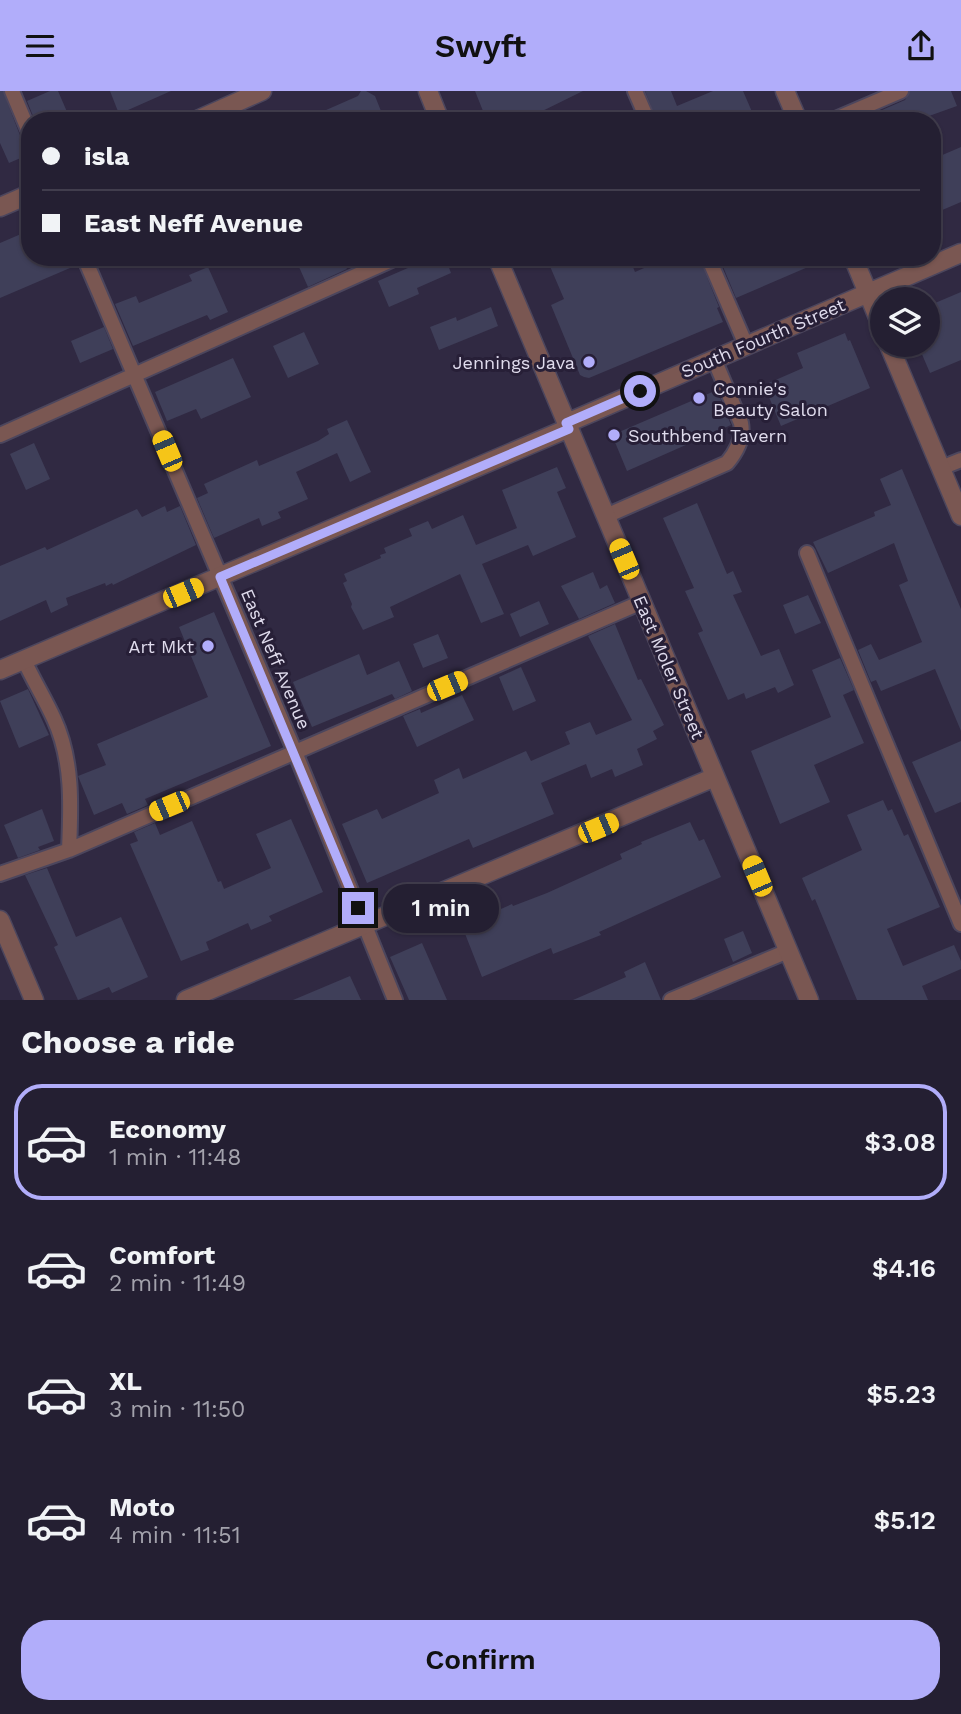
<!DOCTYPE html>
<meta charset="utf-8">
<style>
:root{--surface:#241f32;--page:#302c3e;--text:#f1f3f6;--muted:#a3a2ac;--line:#413d4d;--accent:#b1adfa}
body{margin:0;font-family:"Work Sans",sans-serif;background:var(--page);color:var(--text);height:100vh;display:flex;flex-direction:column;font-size:26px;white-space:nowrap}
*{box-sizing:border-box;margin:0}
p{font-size:23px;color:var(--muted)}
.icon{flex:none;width:38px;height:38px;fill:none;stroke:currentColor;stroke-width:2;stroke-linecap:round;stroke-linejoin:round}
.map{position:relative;height:909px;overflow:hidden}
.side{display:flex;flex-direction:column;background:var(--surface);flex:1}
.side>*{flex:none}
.banner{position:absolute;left:21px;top:21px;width:920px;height:154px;border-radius:28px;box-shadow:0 2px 5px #0004,0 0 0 2px var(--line);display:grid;align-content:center;height:154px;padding:0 21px;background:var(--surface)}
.buttons{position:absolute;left:870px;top:196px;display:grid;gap:14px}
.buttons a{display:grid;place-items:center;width:70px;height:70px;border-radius:50%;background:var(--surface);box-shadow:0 2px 5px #0004,0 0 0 2px var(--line);font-size:35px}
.end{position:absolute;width:32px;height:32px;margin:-16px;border:9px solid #b1adfa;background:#111;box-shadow:0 0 0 4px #111}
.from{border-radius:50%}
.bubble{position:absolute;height:49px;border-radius:24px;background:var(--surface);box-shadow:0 2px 5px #0004,0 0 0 2px var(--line);font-size:23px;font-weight:600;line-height:49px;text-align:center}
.car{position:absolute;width:21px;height:42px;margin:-21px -10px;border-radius:9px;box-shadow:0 0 5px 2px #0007;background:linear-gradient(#f5c518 24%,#345 0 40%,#f5c518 0 76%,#345 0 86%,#f5c518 0)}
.banner b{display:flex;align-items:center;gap:24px;height:66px;font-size:26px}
.banner b+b{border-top:2px solid var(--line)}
.banner i{width:18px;height:18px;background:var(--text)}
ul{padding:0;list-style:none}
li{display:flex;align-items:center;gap:21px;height:116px;margin:0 14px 10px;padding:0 7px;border:4px solid transparent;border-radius:28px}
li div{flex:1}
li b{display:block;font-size:26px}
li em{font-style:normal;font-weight:600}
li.selected{border-color:var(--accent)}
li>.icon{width:63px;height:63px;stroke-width:1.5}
h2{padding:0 21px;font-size:32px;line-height:84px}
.action{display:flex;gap:14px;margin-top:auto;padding:14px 21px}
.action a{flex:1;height:80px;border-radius:28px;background:var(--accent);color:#111;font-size:28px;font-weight:600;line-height:80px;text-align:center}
header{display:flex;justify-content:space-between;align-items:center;height:91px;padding:0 21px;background:var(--accent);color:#111;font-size:32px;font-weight:600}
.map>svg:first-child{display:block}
.building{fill:#3f3f59}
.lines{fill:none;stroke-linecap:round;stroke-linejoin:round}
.service-casing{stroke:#4c465d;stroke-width:18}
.minor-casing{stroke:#4c465d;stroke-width:21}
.service{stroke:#7a5752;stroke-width:14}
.minor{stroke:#7a5752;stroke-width:18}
.route{stroke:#b1adfa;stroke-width:9}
.poi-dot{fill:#b1adfa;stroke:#271f37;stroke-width:2.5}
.labels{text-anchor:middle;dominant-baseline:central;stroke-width:6;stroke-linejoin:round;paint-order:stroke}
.street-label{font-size:18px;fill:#e0dced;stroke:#271f37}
.poi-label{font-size:18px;fill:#e0dced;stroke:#271f37;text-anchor:end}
</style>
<header><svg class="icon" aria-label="menu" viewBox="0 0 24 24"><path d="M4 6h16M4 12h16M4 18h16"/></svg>Swyft<svg class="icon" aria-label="share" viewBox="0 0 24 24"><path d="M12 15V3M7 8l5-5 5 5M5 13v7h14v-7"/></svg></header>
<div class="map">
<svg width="961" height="909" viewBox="0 0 961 909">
<rect width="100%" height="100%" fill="#302942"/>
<path class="building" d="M0 0H3L21 47 30 59V63L9 72 0 52Z
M50 0H58L71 30H35L27 10Z
M110 0H171L119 23Z
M361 0H366L375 5 385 30H301L358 5Z
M475 0H583L522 30H487Z
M645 0H671L677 15 713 0H743L756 30H657Z
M910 0H951L957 15 915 30H868L866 26 905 9Z
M961 56V111L933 123V68Z
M21 143 30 158V166H75L77 174 0 207V152Z
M301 166H342L347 178 308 196 299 176 304 174Z
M433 166H445L451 182 417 197 419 203 389 216 378 190Z
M546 166H629L635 181 669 166H699L719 216 717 217 723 231 589 287 584 286 580 284 551 214 564 208Z
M719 166H829V167L736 207Z
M208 176 228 221 210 229 207 224 133 255 115 213 136 205 139 212 192 190 189 184Z
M961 201V269L930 282 918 254H928V215Z
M491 216 498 235 439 259 430 236 456 226 457 230Z
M104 236 113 258 80 272 71 250Z
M304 241 319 273 288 287 273 255Z
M845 242 848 250 850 249 870 297 781 335 764 294 803 277 797 262Z
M233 267 251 306 201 328 196 318 167 330 155 301Z
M717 299 731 334 627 380 612 344Z
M347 329 371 381 350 391 337 362 296 381 308 408 278 421 281 427 262 435 259 427 214 447 197 407 208 402 204 393 257 369 259 375 318 350 329 343 327 338Z
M34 352 50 388 26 399 10 363Z
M557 376 566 397 557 401 576 446 533 465 528 454 482 473 504 523 481 532 460 483 390 516 394 526 363 539 351 516 352 513 343 492 347 490 344 483 381 467 380 464 386 462 384 457 412 445 409 438 428 430 432 438 463 424 476 454 517 437 502 399Z
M902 378 961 518V640L935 578 881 600 876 589 871 591 858 559 871 553 879 569 922 551 899 494 908 490 894 452 828 482 813 451 875 425 874 421 891 414 880 388Z
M697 412 727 483 733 480 742 501 733 504 761 565 779 558 794 594 778 602 775 596 746 608 744 602 728 609 698 542 703 540 685 500 694 497 663 427Z
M165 415 167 421 180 415 196 454 113 494 112 492 106 495 105 492 66 507 68 514 51 522 46 509 0 530V475L45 456 47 459 137 418 142 426Z
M593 481 600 498 607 494 615 512 579 528 561 495Z
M808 504 821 532 795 543 783 514Z
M539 510 549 533 520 546 510 523Z
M214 521 271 655 145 708 148 714 127 723 122 712 94 724 78 685 106 674 97 653 208 606 179 536Z
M615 533 638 589 641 588 664 634 653 640 657 648 637 658 643 674 615 686 612 678 591 687 586 673 541 692 554 723 473 757 469 748 367 792 342 733 377 718 382 728 439 702 434 689 459 677 463 688 526 660 531 670 570 653 565 641 590 631 596 644 632 629 588 545Z
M438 543 448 567 423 577 413 553Z
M359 563 367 584 399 570 412 600 395 608 392 603 312 636 293 591Z
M840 567 854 599 843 604 864 652 814 674 830 711 780 733 751 660 831 626 812 579Z
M521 576 536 610 513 620 499 586Z
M28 598 49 644 19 657 0 610Z
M462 604 474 629 417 656 403 625 420 618 421 622Z
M961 650V711L935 722 912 671Z
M883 709 888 720 892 718 904 745 908 743 940 816 887 838 903 875 954 854 961 870V878L922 895 928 909H857L815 808 812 810 802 787 862 759 847 724Z
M42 718 54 750 38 756 40 759 18 767 4 734Z
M291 728 323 801 269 825 272 830 251 839 248 832 206 851 209 859 181 870 130 753 138 750 134 741 155 732 160 744 192 730 218 791 221 790 224 798 271 777 256 743Z
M690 731 699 750 704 748 721 786 599 841 601 844 553 863 551 857 482 886 462 835 512 813 513 815 547 802 622 768 620 763 642 753 641 751Z
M47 777 76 846 121 826 148 886 112 902 109 896 78 909 54 856 58 854 25 784Z
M743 840 752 862 733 871 724 848Z
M422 852 447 909H409L390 866Z
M645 871 661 909H573L626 886 624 881Z
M350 885 361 909H293Z"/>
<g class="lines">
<g class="service-casing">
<path id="service" d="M12 0 30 43
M635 0 648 30
M831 30 901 0
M84 166 295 661 395 909
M708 166 746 254
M0 344 398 166
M941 377 961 369
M606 425 727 372C737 360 744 347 741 332L714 268
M807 462 961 833
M24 569C33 589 45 608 54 628 73 669 71 715 69 759
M0 783 69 759 642 511
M671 909 788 860"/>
</g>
<g class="minor-casing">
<path id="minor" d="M428 0 440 30
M785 0 798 30
M195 30 262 0
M0 116 30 103
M497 166 809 909
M853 166 882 236
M889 254 961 425
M567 332 961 162
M0 579 569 337
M0 829 34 909
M186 909 715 686"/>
</g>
<use href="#service" class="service"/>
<use href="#minor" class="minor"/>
</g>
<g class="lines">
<path class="route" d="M358 817 220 486 569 338 566 332 640 300"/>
</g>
<g class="poi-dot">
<circle cx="589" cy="271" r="7"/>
<circle cx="699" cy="307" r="7"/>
<circle cx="614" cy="344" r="7"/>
<circle cx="208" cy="555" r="7"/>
</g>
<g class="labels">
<g class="street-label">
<text transform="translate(763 247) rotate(-23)">South Fourth Street</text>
<text transform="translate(276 568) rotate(67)">East Neff Avenue</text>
<text transform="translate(669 576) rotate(67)">East Moler Street</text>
</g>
<g class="poi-label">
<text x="575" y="271">Jennings Java</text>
<text x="713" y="297" text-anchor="start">Connie's<tspan x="713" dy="21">Beauty Salon</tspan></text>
<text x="628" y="344" text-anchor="start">Southbend Tavern</text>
<text x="194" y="555">Art Mkt</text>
</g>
</g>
</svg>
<div class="buttons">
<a><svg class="icon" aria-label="layers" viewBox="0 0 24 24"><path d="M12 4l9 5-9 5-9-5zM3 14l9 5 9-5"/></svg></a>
</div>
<i class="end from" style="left:640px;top:300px"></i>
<i class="end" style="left:358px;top:817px"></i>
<div class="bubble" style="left:383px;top:793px;width:116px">1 min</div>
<i class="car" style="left:167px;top:360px;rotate:337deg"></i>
<i class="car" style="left:624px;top:468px;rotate:337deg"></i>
<i class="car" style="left:183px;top:502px;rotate:67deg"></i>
<i class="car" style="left:447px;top:595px;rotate:67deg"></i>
<i class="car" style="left:169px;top:715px;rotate:247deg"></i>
<i class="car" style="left:598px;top:737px;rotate:67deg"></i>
<i class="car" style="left:757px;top:785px;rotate:337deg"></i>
<div class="banner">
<b><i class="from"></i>isla</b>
<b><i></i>East Neff Avenue</b>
</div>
</div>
<section class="side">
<h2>Choose a ride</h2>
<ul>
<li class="selected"><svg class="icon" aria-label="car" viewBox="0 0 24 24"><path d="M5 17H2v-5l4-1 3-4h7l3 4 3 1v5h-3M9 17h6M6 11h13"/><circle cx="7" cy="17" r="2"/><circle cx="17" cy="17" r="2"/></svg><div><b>Economy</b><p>1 min · 11:48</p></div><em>$3.08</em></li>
<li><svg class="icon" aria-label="car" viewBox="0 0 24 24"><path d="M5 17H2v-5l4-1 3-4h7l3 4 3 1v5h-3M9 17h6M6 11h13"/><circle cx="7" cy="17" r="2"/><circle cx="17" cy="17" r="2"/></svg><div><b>Comfort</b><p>2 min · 11:49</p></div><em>$4.16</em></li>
<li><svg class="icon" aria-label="car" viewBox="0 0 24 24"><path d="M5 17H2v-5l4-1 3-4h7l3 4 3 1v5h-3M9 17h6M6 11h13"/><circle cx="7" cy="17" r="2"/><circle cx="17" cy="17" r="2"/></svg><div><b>XL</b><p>3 min · 11:50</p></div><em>$5.23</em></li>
<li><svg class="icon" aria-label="car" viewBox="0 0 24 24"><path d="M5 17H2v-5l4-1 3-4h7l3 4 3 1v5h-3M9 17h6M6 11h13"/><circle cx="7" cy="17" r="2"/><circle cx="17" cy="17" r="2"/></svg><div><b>Moto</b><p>4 min · 11:51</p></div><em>$5.12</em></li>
</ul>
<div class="action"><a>Confirm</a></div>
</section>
